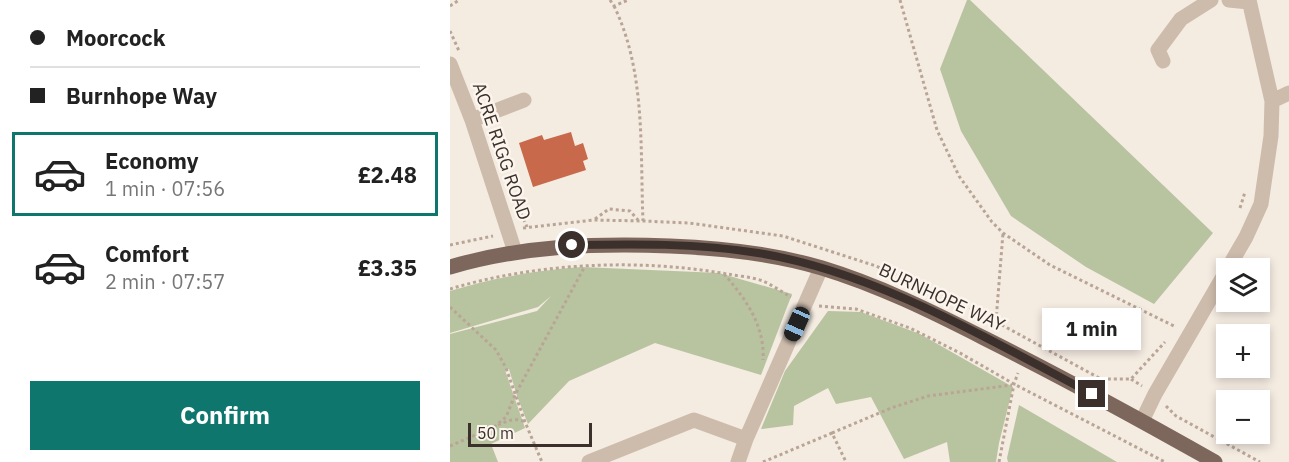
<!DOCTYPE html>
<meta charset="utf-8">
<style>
:root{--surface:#fff;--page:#f2f2f2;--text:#222;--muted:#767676;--line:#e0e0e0;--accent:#0f766e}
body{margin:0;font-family:"IBM Plex Sans",sans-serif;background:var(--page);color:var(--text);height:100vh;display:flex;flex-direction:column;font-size:22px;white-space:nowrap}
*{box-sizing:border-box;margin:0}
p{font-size:20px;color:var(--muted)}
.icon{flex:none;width:33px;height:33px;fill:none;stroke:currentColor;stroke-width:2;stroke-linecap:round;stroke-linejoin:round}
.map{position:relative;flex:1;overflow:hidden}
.details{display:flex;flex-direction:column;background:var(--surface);width:450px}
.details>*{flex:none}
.banner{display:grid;align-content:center;height:132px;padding:0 30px;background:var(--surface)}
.tools{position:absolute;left:766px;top:258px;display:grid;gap:12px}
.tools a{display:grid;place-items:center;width:54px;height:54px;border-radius:0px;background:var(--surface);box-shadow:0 3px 9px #0003;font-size:30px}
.scale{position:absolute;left:18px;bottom:15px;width:124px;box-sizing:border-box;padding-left:6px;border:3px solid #3b302b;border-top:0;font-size:16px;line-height:21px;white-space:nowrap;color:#3b302b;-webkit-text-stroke:4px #fbf5ee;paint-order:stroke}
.end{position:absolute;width:27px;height:27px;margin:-14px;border:8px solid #3b302b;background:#fff;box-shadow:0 0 0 3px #fff}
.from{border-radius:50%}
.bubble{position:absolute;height:42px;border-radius:0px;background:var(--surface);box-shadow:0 3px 9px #0003;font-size:20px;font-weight:800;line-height:42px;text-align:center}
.car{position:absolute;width:18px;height:36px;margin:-18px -9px;border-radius:8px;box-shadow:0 0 4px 2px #0007;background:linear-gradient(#222 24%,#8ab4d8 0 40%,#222 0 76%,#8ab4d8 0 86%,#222 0)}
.banner b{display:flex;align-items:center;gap:21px;height:57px;font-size:22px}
.banner b+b{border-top:2px solid var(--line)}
.banner i{width:15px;height:15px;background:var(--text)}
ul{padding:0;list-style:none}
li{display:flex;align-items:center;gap:18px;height:84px;margin:0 12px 9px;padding:0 18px;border:3px solid transparent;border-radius:0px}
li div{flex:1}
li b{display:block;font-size:22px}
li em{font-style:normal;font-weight:800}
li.current{border-color:var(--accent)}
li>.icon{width:54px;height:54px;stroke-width:1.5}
.primary-button{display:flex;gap:12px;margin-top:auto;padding:12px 30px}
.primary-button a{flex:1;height:69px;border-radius:0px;background:var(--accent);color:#fff;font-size:24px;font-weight:800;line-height:69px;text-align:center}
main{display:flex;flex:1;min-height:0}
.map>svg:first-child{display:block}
.green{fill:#b8c4a0}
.building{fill:#c8694b}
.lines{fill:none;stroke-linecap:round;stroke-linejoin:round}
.path{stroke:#b9a596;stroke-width:3;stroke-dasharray:3 3;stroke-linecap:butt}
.minor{stroke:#cdbbac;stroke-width:15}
.major{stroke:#7d675c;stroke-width:15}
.route{stroke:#3b302b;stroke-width:8}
.labels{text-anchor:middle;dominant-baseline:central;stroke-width:5;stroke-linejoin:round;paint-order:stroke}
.street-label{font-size:18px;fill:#3b302b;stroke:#fbf5ee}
</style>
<main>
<section class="details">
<div class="banner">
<b><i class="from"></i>Moorcock</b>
<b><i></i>Burnhope Way</b>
</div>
<ul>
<li class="current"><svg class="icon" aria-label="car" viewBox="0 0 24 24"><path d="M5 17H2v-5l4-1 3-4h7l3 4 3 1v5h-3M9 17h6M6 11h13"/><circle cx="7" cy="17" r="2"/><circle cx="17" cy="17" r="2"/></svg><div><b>Economy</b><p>1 min · 07:56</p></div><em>£2.48</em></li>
<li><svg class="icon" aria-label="car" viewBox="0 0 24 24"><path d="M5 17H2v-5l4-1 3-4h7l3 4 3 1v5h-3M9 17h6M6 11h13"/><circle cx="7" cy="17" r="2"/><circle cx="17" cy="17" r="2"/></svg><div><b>Comfort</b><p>2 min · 07:57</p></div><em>£3.35</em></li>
</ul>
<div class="primary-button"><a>Confirm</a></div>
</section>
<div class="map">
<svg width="839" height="462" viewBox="0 0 839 462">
<rect width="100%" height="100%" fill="#f4ebe1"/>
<path class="green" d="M517 0H520L763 233 704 304 636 267 561 216 511 131 490 69Z
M132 267 269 273 342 294 311 375 205 343 119 381 78 424 67 396 59 369 55 370 75 428 41 444 48 462H0V334L87 311 101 296 88 307 0 333V291C44 278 86 270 132 267Z
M378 311 411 312 470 334 563 387 549 443 546 462H500L497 442 454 459 421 397 386 404 378 388 344 406 343 425 311 429 335 371Z
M569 405 667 462H558L557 458Z"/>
<path class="building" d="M121 132 125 146 133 143 138 159 133 161 136 170 83 187 69 143 92 135 94 140Z"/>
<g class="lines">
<path class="path" d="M160 0 164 6 178 0
M450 0 487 130 509 176 542 222 553 233 600 265 726 327
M0 6 9 0
M164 6C196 72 190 149 193 221
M0 31 9 51
M69 208 77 227
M790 208 795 192
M145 219 159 209 180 211 188 220
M73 228 144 220 193 221 239 223 333 236 426 266 506 300 651 379H681L715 342
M0 245 43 236
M274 274C296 299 315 326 313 360
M0 289C86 263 188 258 277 274 288 276 302 277 313 281 322 285 332 292 341 297
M369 306 406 309 460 328 510 353 564 384 715 462
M0 307 46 350 56 368 75 422 92 462
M546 321 553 233
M681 379 692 386
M716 406 726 416 810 462
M48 425C57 421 66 417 75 422
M382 433 441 408 478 396 562 385
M0 446 44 427 56 417 65 395 135 266
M313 462 382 433 396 462
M549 462 564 384 568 373"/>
<path class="minor" d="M779 0 799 2
M713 61 708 50 731 19 761 0
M0 64 22 120 65 252
M822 101 839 93
M22 120 74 100
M778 268 796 237 811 204 821 136 822 101 799 0
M692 421 705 394 777 270
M139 462 244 420 296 439
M288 462 296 439 371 268"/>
<path class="major" d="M0 267C72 246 145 243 220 246 271 248 322 253 372 268 428 285 481 311 534 338 612 377 689 419 765 462"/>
</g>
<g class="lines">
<path class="route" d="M122 245C183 244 247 243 308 253 426 272 538 339 642 394"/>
</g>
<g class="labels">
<g class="street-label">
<text transform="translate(52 151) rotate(71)">ACRE RIGG ROAD</text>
<text transform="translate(492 297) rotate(25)">BURNHOPE WAY</text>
</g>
</g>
</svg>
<div class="tools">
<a><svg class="icon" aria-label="layers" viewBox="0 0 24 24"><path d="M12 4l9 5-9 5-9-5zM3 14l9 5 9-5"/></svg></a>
<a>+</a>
<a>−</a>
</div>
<div class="scale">50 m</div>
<i class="end from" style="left:122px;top:245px"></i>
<i class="end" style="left:642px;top:394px"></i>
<div class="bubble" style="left:592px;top:308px;width:99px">1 min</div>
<i class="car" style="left:347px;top:324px;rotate:204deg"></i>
</div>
</main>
